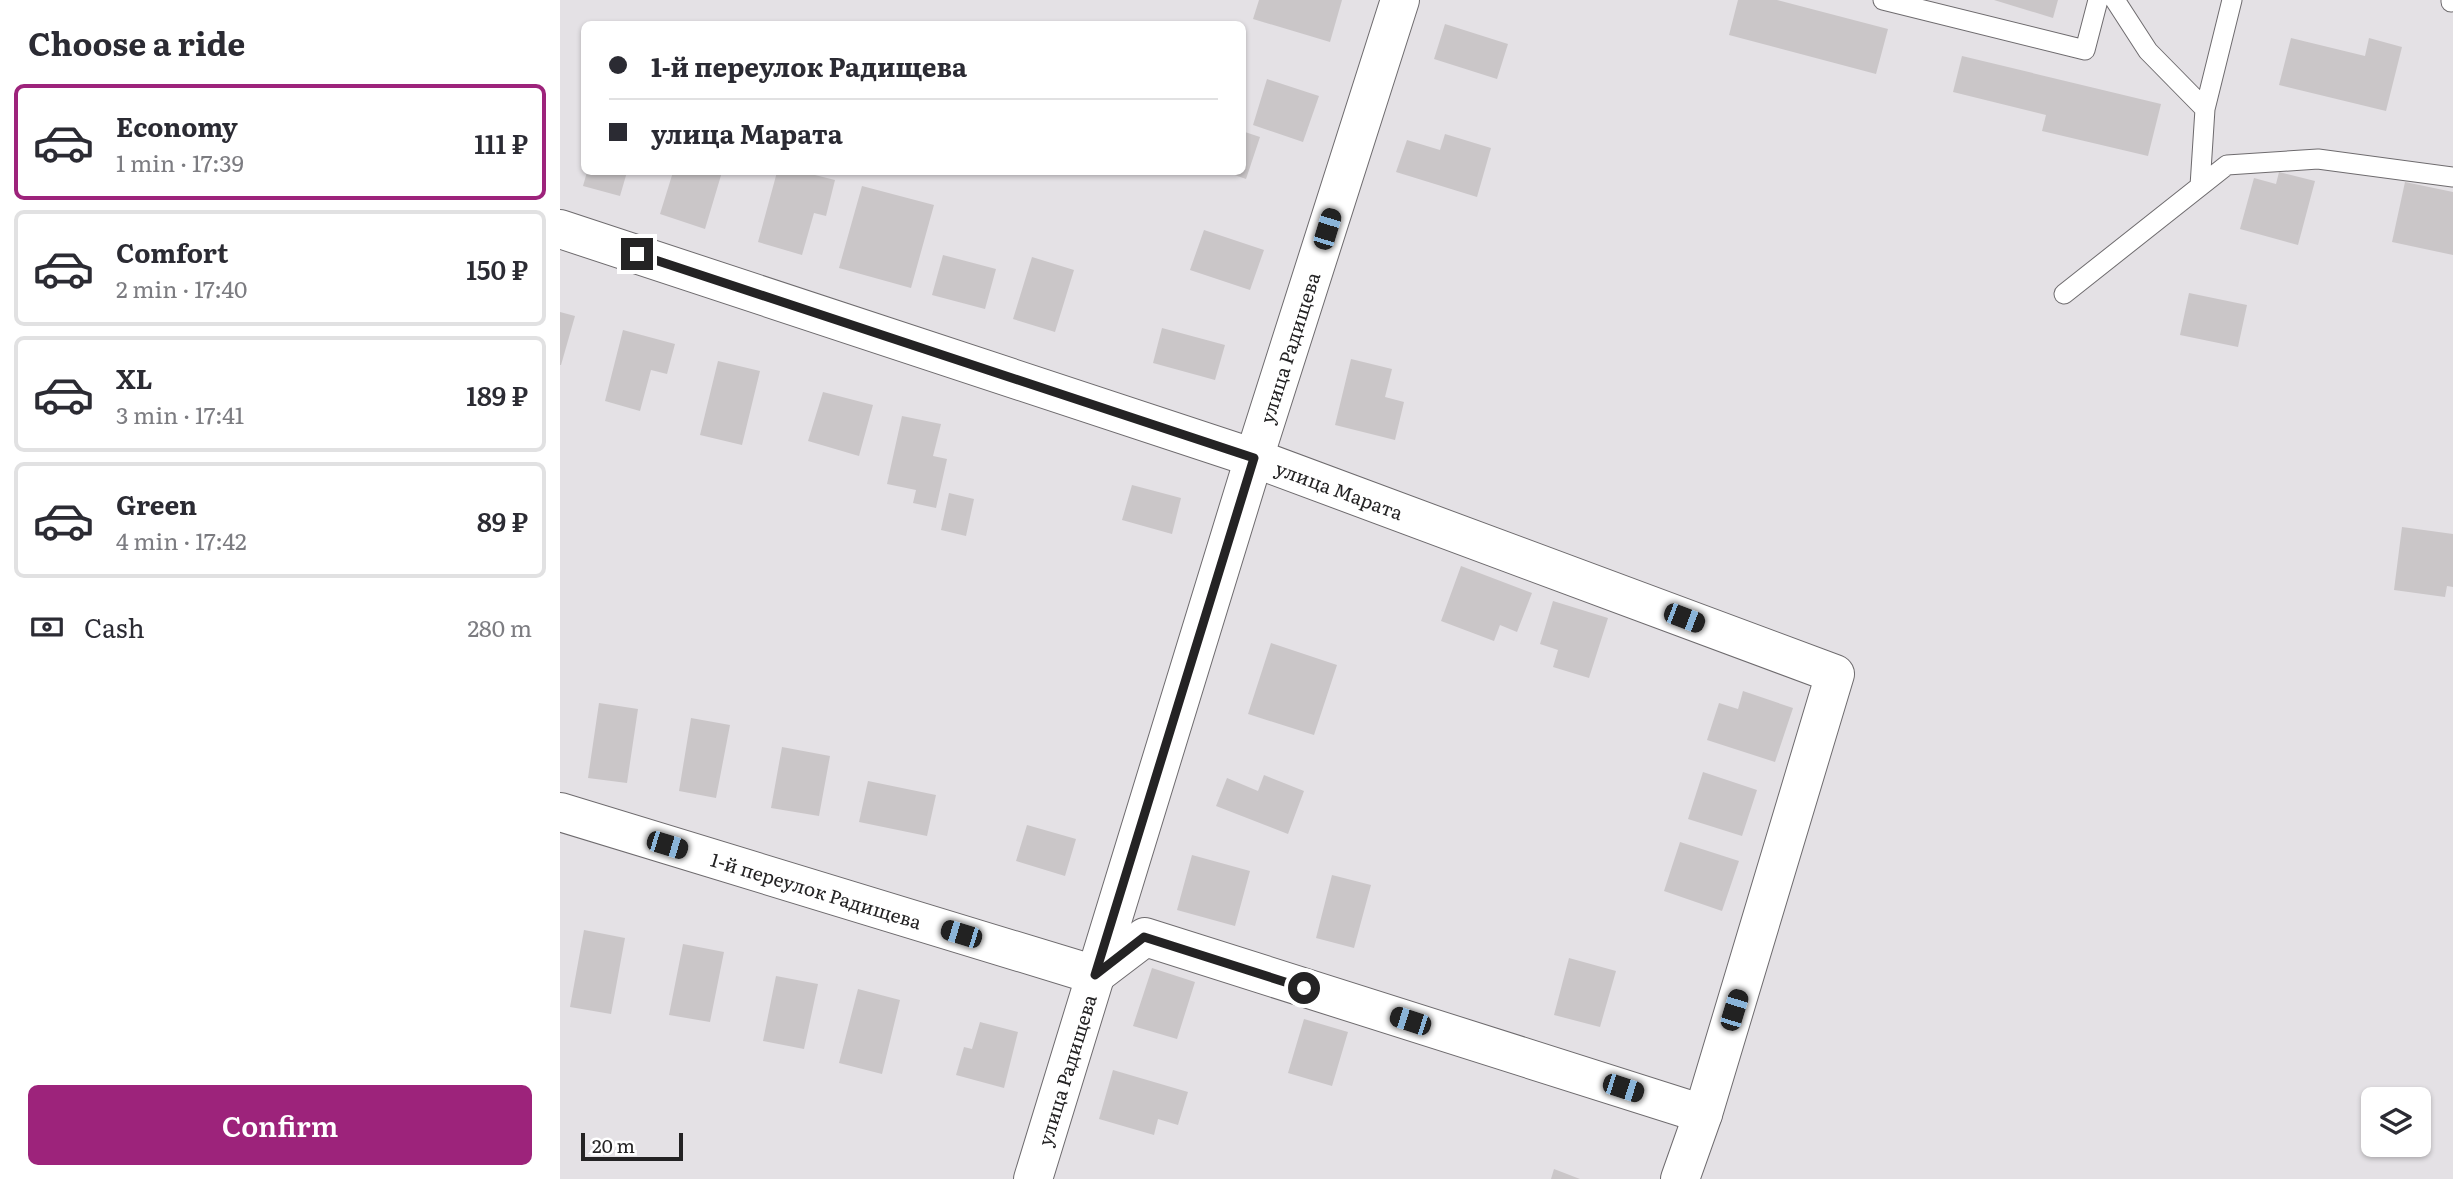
<!DOCTYPE html>
<meta charset="utf-8">
<style>
:root{--surface:#fff;--page:#f2f2f3;--text:#2b2b33;--muted:#7c7c81;--line:#e1e1e2;--accent:#9d237b}
body{margin:0;font-family:Literata,serif;background:var(--page);color:var(--text);height:100vh;display:flex;flex-direction:column;font-size:26px;white-space:nowrap}
*{box-sizing:border-box;margin:0}
p{font-size:23px;color:var(--muted)}
.icon{flex:none;width:38px;height:38px;fill:none;stroke:currentColor;stroke-width:2;stroke-linecap:round;stroke-linejoin:round}
.map{position:relative;flex:1;overflow:hidden}
.side{display:flex;flex-direction:column;background:var(--surface);width:560px}
.side>*{flex:none}
.banner{position:absolute;left:21px;top:21px;width:665px;height:154px;border-radius:10px;box-shadow:0 2px 5px #0004;display:grid;align-content:center;height:154px;padding:0 28px;background:var(--surface)}
.tools{position:absolute;left:1801px;top:1087px;display:grid;gap:14px}
.tools a{display:grid;place-items:center;width:70px;height:70px;border-radius:10px;background:var(--surface);box-shadow:0 2px 5px #0004;font-size:35px}
.scale{position:absolute;left:21px;bottom:18px;width:102px;box-sizing:border-box;padding-left:7px;border:4px solid #242324;border-top:0;font-size:19px;line-height:24px;white-space:nowrap;color:#242324;-webkit-text-stroke:5px #fff;paint-order:stroke}
.end{position:absolute;width:32px;height:32px;margin:-16px;border:9px solid #242324;background:#fff;box-shadow:0 0 0 4px #fff}
.from{border-radius:50%}
.car{position:absolute;width:21px;height:42px;margin:-21px -10px;border-radius:9px;box-shadow:0 0 5px 2px #0007;background:linear-gradient(#222 24%,#8ab4d8 0 40%,#222 0 76%,#8ab4d8 0 86%,#222 0)}
.banner b{display:flex;align-items:center;gap:24px;height:66px;font-size:26px}
.banner b+b{border-top:2px solid var(--line)}
.banner i{width:18px;height:18px;background:var(--text)}
ul{padding:0;list-style:none}
li{display:flex;align-items:center;gap:21px;height:116px;margin:0 14px 10px;padding:0 14px;border:4px solid var(--line);border-radius:10px}
li div{flex:1}
li b{display:block;font-size:26px}
li em{font-style:normal;font-weight:600}
li.active{border-color:var(--accent)}
li>.icon{width:63px;height:63px;stroke-width:1.5}
h2{padding:0 28px;font-size:32px;line-height:84px}
.pay{display:flex;align-items:center;gap:18px;height:77px;padding:0 28px;font-size:26px}
.pay p{margin-inline-start:auto}
.cta{display:flex;gap:14px;margin-top:auto;padding:14px 28px}
.cta a{flex:1;height:80px;border-radius:10px;background:var(--accent);color:#fff;font-size:28px;font-weight:600;line-height:80px;text-align:center}
main{display:flex;flex:1;min-height:0}
.map>svg:first-child{display:block}
.building{fill:#cac6c8}
.lines{fill:none;stroke-linecap:round;stroke-linejoin:round}
.service-casing{stroke:#6e6b6e;stroke-width:21}
.minor-casing{stroke:#6e6b6e;stroke-width:40}
.service{stroke:#fff;stroke-width:19}
.minor{stroke:#fff;stroke-width:38}
.route{stroke:#242324;stroke-width:9}
.labels{text-anchor:middle;dominant-baseline:central;stroke-width:6;stroke-linejoin:round;paint-order:stroke}
.street-label{font-size:19px;fill:#242324;stroke:#fff}
</style>
<main>
<section class="side">
<h2>Choose a ride</h2>
<ul>
<li class="active"><svg class="icon" aria-label="car" viewBox="0 0 24 24"><path d="M5 17H2v-5l4-1 3-4h7l3 4 3 1v5h-3M9 17h6M6 11h13"/><circle cx="7" cy="17" r="2"/><circle cx="17" cy="17" r="2"/></svg><div><b>Economy</b><p>1 min · 17:39</p></div><em>111 ₽</em></li>
<li><svg class="icon" aria-label="car" viewBox="0 0 24 24"><path d="M5 17H2v-5l4-1 3-4h7l3 4 3 1v5h-3M9 17h6M6 11h13"/><circle cx="7" cy="17" r="2"/><circle cx="17" cy="17" r="2"/></svg><div><b>Comfort</b><p>2 min · 17:40</p></div><em>150 ₽</em></li>
<li><svg class="icon" aria-label="car" viewBox="0 0 24 24"><path d="M5 17H2v-5l4-1 3-4h7l3 4 3 1v5h-3M9 17h6M6 11h13"/><circle cx="7" cy="17" r="2"/><circle cx="17" cy="17" r="2"/></svg><div><b>XL</b><p>3 min · 17:41</p></div><em>189 ₽</em></li>
<li><svg class="icon" aria-label="car" viewBox="0 0 24 24"><path d="M5 17H2v-5l4-1 3-4h7l3 4 3 1v5h-3M9 17h6M6 11h13"/><circle cx="7" cy="17" r="2"/><circle cx="17" cy="17" r="2"/></svg><div><b>Green</b><p>4 min · 17:42</p></div><em>89 ₽</em></li>
</ul>
<div class="pay"><svg class="icon" aria-label="cash" viewBox="0 0 24 24"><path d="M3 7h18v10H3z"/><circle cx="12" cy="12" r="2"/></svg>Cash<p>280 m</p></div>
<div class="cta"><a>Confirm</a></div>
</section>
<div class="map">
<svg width="1893" height="1179" viewBox="0 0 1893 1179">
<rect width="100%" height="100%" fill="#e4e1e5"/>
<path class="building" d="M699 0H782L770 42 693 19Z
M1178 0H1217L1328 29 1316 74 1169 35Z
M1434 0H1498L1493 18Z
M885 24 948 44 937 79 874 59Z
M1731 38 1805 56 1809 38 1842 47 1826 111 1719 85Z
M1402 56 1601 104 1588 156 1482 131 1486 115 1393 92Z
M707 79 759 96 743 142 693 125Z
M682 131 700 137 686 179 666 172H682Z
M885 134 931 148 917 197 836 172 847 140 880 150Z
M27 172H67L60 196 23 186Z
M113 172H162L145 229 100 214Z
M217 172H243L275 180 266 216 254 213 242 255 198 242Z
M1719 172 1755 181 1738 245 1680 229 1694 178 1716 184Z
M1845 182 1893 192V255L1832 242Z
M302 186 374 205 351 288 279 268Z
M644 230 704 250 690 290 630 270Z
M383 255 436 269 425 309 372 295Z
M472 257 514 270 495 332 453 319Z
M1629 293 1687 305 1678 347 1620 335Z
M0 312 15 316 1 365H0Z
M602 328 665 345 655 380 593 363Z
M63 330 115 344 107 374 91 370 80 411 45 401Z
M791 359 832 369 825 397 844 402 835 440 775 425Z
M158 361 200 371 182 445 140 435Z
M263 392 313 405 299 456 248 441Z
M342 416 381 424 373 456 387 459 376 508 353 503 356 490 327 484Z
M572 485 621 498 612 534 562 520Z
M389 493 414 499 406 536 381 530Z
M1842 527 1893 534V587L1887 586 1885 597 1834 590Z
M901 566 972 593 957 632 940 625 934 641 881 621Z
M993 601 1048 618 1029 678 993 667 998 650 980 644Z
M711 643 777 665 754 735 688 714Z
M1183 691 1233 708 1215 762 1147 740 1159 703 1178 709Z
M39 703 78 709 67 783 28 778Z
M131 718 170 725 156 798 119 791Z
M222 747 270 756 259 816 211 808Z
M1143 772 1197 790 1182 836 1128 819Z
M704 775 744 791 728 834 656 806 667 778 698 791Z
M308 781 376 795 367 836 299 822Z
M467 825 516 839 505 876 456 861Z
M1120 842 1179 861 1162 911 1104 891Z
M632 855 690 871 675 926 617 910Z
M772 875 811 885 794 948 756 938Z
M24 930 65 938 51 1014 10 1007Z
M123 944 164 952 150 1022 109 1015Z
M1009 958 1056 971 1040 1027 994 1015Z
M592 968 635 982 617 1039 573 1026Z
M216 976 258 984 244 1049 203 1041Z
M298 989 340 1000 322 1074 279 1063Z
M744 1019 788 1032 772 1086 728 1073Z
M420 1022 458 1032 444 1088 396 1075 404 1047 412 1049Z
M553 1070 628 1092 618 1125 598 1119 594 1135 539 1119Z
M994 1169 1020 1179H991Z"/>
<g class="lines">
<g class="service-casing">
<path id="service" d="M1323 0 1525 50 1538 0
M1555 0 1588 51 1645 109 1640 186
M1891 0V2
M1645 109 1672 0
M1504 294 1667 165 1758 159 1893 177"/>
</g>
<g class="minor-casing">
<g id="minor">
<path id="s1" d="M0 229 694 458 1275 674 1143 1114 1120 1179"/>
<path id="s2" d="M0 812 535 975 585 937 1143 1114"/>
<path id="s3" d="M473 1179 694 458 840 0"/>
</g>
</g>
<use href="#service" class="service"/>
<use href="#minor" class="minor"/>
</g>
<g class="lines">
<path class="route" d="M77 254 694 458 535 975 584 937 744 988"/>
</g>
<g class="labels">
<g class="street-label">
<text stroke="none"><textPath href="#s3" startOffset="870">улица Радищева</textPath></text>
<text stroke="none"><textPath href="#s1" startOffset="822">улица Марата</textPath></text>
<text stroke="none"><textPath href="#s2" startOffset="268">1-й переулок Радищева</textPath></text>
<text stroke="none"><textPath href="#s3" startOffset="114">улица Радищева</textPath></text>
</g>
</g>
</svg>
<div class="tools">
<a><svg class="icon" aria-label="layers" viewBox="0 0 24 24"><path d="M12 4l9 5-9 5-9-5zM3 14l9 5 9-5"/></svg></a>
</div>
<div class="scale">20 m</div>
<i class="end from" style="left:744px;top:988px"></i>
<i class="end" style="left:77px;top:254px"></i>
<i class="car" style="left:767px;top:229px;rotate:17deg"></i>
<i class="car" style="left:1124px;top:618px;rotate:111deg"></i>
<i class="car" style="left:107px;top:845px;rotate:107deg"></i>
<i class="car" style="left:401px;top:934px;rotate:287deg"></i>
<i class="car" style="left:1174px;top:1010px;rotate:17deg"></i>
<i class="car" style="left:850px;top:1021px;rotate:288deg"></i>
<i class="car" style="left:1063px;top:1088px;rotate:108deg"></i>
<div class="banner">
<b><i class="from"></i>1-й переулок Радищева</b>
<b><i></i>улица Марата</b>
</div>
</div>
</main>
